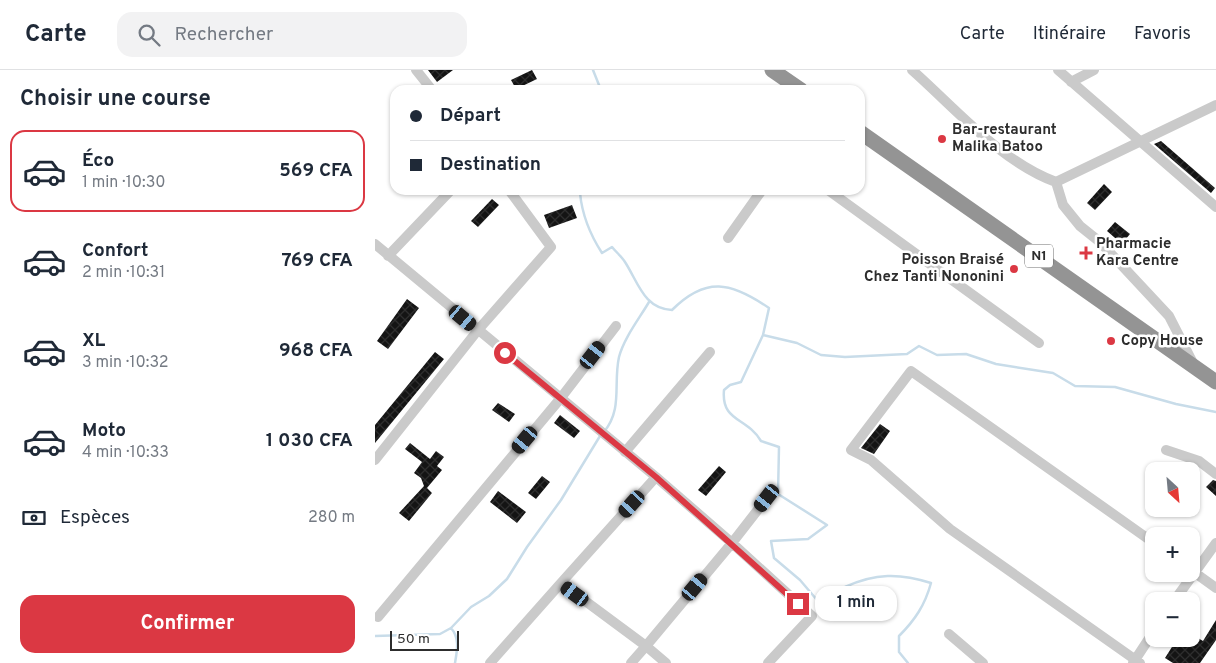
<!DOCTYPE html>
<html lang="fr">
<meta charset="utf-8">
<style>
:root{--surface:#fff;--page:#f2f2f3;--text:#1f2937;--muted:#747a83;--line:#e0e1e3;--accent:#db3843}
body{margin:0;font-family:Overpass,sans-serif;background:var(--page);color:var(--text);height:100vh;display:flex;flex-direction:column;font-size:19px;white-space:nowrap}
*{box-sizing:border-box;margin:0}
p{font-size:16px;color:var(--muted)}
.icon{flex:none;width:28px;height:28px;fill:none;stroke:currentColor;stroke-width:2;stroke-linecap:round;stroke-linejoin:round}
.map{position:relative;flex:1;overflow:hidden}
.sheet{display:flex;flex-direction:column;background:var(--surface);width:375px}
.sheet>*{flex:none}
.top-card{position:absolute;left:15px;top:15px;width:475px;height:110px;border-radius:15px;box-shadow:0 1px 4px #0004;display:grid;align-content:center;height:110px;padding:0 20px;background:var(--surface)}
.needle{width:32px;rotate:154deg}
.fabs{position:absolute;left:770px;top:392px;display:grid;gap:10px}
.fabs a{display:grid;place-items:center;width:55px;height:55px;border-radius:10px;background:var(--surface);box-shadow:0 1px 4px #0004;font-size:25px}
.scale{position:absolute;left:15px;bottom:12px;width:69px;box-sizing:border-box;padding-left:5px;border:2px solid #2d2d2d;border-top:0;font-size:14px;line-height:18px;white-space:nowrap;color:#2d2d2d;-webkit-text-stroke:4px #fff;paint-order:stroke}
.end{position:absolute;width:22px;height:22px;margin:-11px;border:6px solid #db3843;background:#fff;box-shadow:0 0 0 2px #fff}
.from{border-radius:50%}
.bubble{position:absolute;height:35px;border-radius:15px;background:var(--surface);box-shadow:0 1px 4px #0004;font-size:16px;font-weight:700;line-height:35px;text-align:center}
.car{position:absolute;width:15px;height:30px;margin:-15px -8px;border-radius:6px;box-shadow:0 0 4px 1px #0007;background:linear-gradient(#222 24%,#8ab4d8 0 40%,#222 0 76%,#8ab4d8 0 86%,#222 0)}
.top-card b{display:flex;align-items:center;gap:18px;height:48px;font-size:19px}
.top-card b+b{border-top:1px solid var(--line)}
.top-card i{width:12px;height:12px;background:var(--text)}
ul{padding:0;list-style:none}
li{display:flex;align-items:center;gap:15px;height:82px;margin:0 10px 8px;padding:0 10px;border:2px solid transparent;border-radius:15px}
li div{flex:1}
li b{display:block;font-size:19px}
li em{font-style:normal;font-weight:700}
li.selected{border-color:var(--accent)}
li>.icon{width:45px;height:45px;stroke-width:1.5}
h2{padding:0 20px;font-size:22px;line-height:60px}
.pay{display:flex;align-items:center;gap:12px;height:55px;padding:0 20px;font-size:19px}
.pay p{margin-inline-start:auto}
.action{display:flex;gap:10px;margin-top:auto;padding:10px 20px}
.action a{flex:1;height:58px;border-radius:15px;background:var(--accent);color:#fff;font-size:20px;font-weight:700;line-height:58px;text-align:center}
header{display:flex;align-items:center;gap:30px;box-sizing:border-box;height:70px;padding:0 25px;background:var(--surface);border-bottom:1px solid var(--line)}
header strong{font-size:24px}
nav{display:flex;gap:28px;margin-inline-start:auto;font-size:18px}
.search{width:350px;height:45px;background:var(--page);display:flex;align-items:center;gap:12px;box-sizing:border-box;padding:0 18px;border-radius:15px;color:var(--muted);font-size:19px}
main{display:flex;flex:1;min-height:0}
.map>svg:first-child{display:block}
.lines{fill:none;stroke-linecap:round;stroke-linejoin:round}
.stream{stroke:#c8dce9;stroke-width:2.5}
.building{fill:url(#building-cross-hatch)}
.minor{stroke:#cacaca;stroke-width:10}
.highway{stroke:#949494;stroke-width:15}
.route{stroke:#db3843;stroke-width:6}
.poi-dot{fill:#db3843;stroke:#fff;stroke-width:2}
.labels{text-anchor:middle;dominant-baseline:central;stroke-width:5;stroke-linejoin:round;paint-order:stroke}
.shield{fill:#fff;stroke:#6c6c6c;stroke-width:1}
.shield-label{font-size:14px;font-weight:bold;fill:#2d2d2d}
.poi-label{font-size:15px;font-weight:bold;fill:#2d2d2d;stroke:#fff;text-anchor:start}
</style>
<header>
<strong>Carte</strong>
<div class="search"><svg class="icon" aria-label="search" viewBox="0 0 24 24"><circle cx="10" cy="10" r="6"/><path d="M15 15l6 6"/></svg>Rechercher</div>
<nav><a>Carte</a><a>Itinéraire</a><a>Favoris</a></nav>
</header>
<main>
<section class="sheet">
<h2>Choisir une course</h2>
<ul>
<li class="selected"><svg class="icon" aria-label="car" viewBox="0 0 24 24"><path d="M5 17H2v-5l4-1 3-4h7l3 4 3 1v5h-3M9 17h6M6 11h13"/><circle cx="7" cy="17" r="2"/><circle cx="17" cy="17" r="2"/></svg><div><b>Éco</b><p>1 min · 10:30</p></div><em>569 CFA</em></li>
<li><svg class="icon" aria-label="car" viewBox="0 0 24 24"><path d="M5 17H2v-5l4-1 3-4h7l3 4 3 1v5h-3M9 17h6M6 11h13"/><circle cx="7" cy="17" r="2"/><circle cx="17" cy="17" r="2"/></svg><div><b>Confort</b><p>2 min · 10:31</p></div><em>769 CFA</em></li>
<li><svg class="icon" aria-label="car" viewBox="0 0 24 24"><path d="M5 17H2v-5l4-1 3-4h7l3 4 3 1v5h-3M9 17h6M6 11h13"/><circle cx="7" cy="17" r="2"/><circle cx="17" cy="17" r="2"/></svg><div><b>XL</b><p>3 min · 10:32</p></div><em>968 CFA</em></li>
<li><svg class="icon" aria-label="car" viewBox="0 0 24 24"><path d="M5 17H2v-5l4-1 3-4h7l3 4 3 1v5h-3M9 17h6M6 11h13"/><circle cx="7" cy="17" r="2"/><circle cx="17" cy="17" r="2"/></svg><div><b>Moto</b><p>4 min · 10:33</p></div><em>1 030 CFA</em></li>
</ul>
<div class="pay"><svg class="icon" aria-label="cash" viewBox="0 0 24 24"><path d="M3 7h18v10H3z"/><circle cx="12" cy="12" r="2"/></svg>Espèces<p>280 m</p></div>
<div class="action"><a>Confirmer</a></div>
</section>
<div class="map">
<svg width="841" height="593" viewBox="0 0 841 593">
<defs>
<pattern id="building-cross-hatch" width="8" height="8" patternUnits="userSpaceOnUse" patternTransform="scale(1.25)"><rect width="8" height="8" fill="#141414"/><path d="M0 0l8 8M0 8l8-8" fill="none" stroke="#2e2e2e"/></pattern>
</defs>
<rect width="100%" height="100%" fill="#fff"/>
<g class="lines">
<path class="stream" d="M218 0 226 20
M209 120 205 123C207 144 216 166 227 183L237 177C241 182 247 187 250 192 263 212 269 239 297 240 331 206 356 212 394 238L388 265 366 312 355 315 349 320C346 352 372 347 386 371L404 377 403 424 452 455 433 469 396 471 399 488 425 510 442 530C453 528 460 522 470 517 500 503 525 503 556 513 550 535 540 550 524 566V582L533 593
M388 265 422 273 446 285 470 287 532 284 544 276 562 285 591 284 621 294 678 303 700 316 740 317 801 334 841 342
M229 362C248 339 238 314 244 287 249 268 264 249 274 232
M76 558C85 568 82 581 80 593
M0 566 65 564 76 558 96 537 114 526 132 509 152 477 186 430 225 366"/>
</g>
<path class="building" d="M53 0H78L62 12Z
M157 0 162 9 141 19 136 10Z
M786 71 840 118 836 123 779 74Z
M729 114 737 122 720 140 712 133Z
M117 129 124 135 103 157 96 151Z
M197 135 202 148 174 158 169 145Z
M740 152 755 164 747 174 732 161Z
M32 229 44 238 13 279 2 271Z
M60 282 69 289 0 373V355Z
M123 333 140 344 134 352 117 340Z
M185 345 205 361 199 368 179 353Z
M505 354 515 361 499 384 486 378Z
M35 373 55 389 61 381 69 387 62 396 67 400 52 418 57 423 34 451 24 443 49 416 46 408 39 403 47 392 30 379Z
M344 396 351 402 331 426 323 420Z
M167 406 175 412 161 429 153 423Z
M838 410 841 411V426L831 417Z
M123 421 151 442 142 453 115 432Z
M841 550V570L825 593H798L790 588 802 569H816V564L828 571Z"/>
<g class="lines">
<path class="minor" d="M41 0 57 20
M537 0C580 38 626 92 681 112L688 135 705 156 725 172 794 246 819 295
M683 0 841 137
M696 12 719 0
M681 112 841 35
M453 120 664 273
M353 168 387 120
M0 174 281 407 357 473 392 428
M13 186 76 120
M791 380 824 391 841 404
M250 382 335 282
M0 390 103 260 176 177 134 120
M816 500 841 518
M186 513 281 407
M799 531 841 473
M3 547 185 329 241 256
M574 564 608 593
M115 593 186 513 271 576 256 593
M291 593 271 576 357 473 437 546 393 593
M758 593 779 561
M765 593 575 459 496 390 476 380 536 301 779 473"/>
<path class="highway" d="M397 0 426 20
M485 62 841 312"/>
</g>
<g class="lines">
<path class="route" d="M130 283 281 407 423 534"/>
</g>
<g class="poi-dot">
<circle cx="567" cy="69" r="5"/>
<path d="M708.5 175.5h5v5h5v5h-5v5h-5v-5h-5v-5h5z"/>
<circle cx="639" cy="199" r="5"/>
<circle cx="736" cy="271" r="5"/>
</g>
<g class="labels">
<rect class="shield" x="650" y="174.5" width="28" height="23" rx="4"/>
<g class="shield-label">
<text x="664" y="186">N1</text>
</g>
<g class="poi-label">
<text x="577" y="60">Bar-restaurant<tspan x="577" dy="17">Malika Batoo</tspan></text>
<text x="721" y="174">Pharmacie<tspan x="721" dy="17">Kara Centre</tspan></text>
<text x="629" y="190" text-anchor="end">Poisson Braisé<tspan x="629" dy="17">Chez Tanti Nononini</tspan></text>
<text x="746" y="271">Copy House</text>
</g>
</g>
</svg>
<div class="fabs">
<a><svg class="needle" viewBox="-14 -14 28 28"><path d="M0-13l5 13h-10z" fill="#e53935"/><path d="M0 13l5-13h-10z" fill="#747a83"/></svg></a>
<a>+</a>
<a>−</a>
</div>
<div class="scale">50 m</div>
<i class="end from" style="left:130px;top:283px"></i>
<i class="end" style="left:423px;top:534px"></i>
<div class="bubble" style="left:440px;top:516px;width:82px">1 min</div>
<i class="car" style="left:88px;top:248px;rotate:130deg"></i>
<i class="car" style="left:218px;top:285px;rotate:38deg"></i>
<i class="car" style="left:150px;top:370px;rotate:220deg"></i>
<i class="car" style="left:392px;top:428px;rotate:218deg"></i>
<i class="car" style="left:257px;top:434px;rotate:222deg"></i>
<i class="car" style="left:320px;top:517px;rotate:40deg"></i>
<i class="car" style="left:200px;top:524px;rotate:306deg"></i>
<div class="top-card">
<b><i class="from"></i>Départ</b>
<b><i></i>Destination</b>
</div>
</div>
</main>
